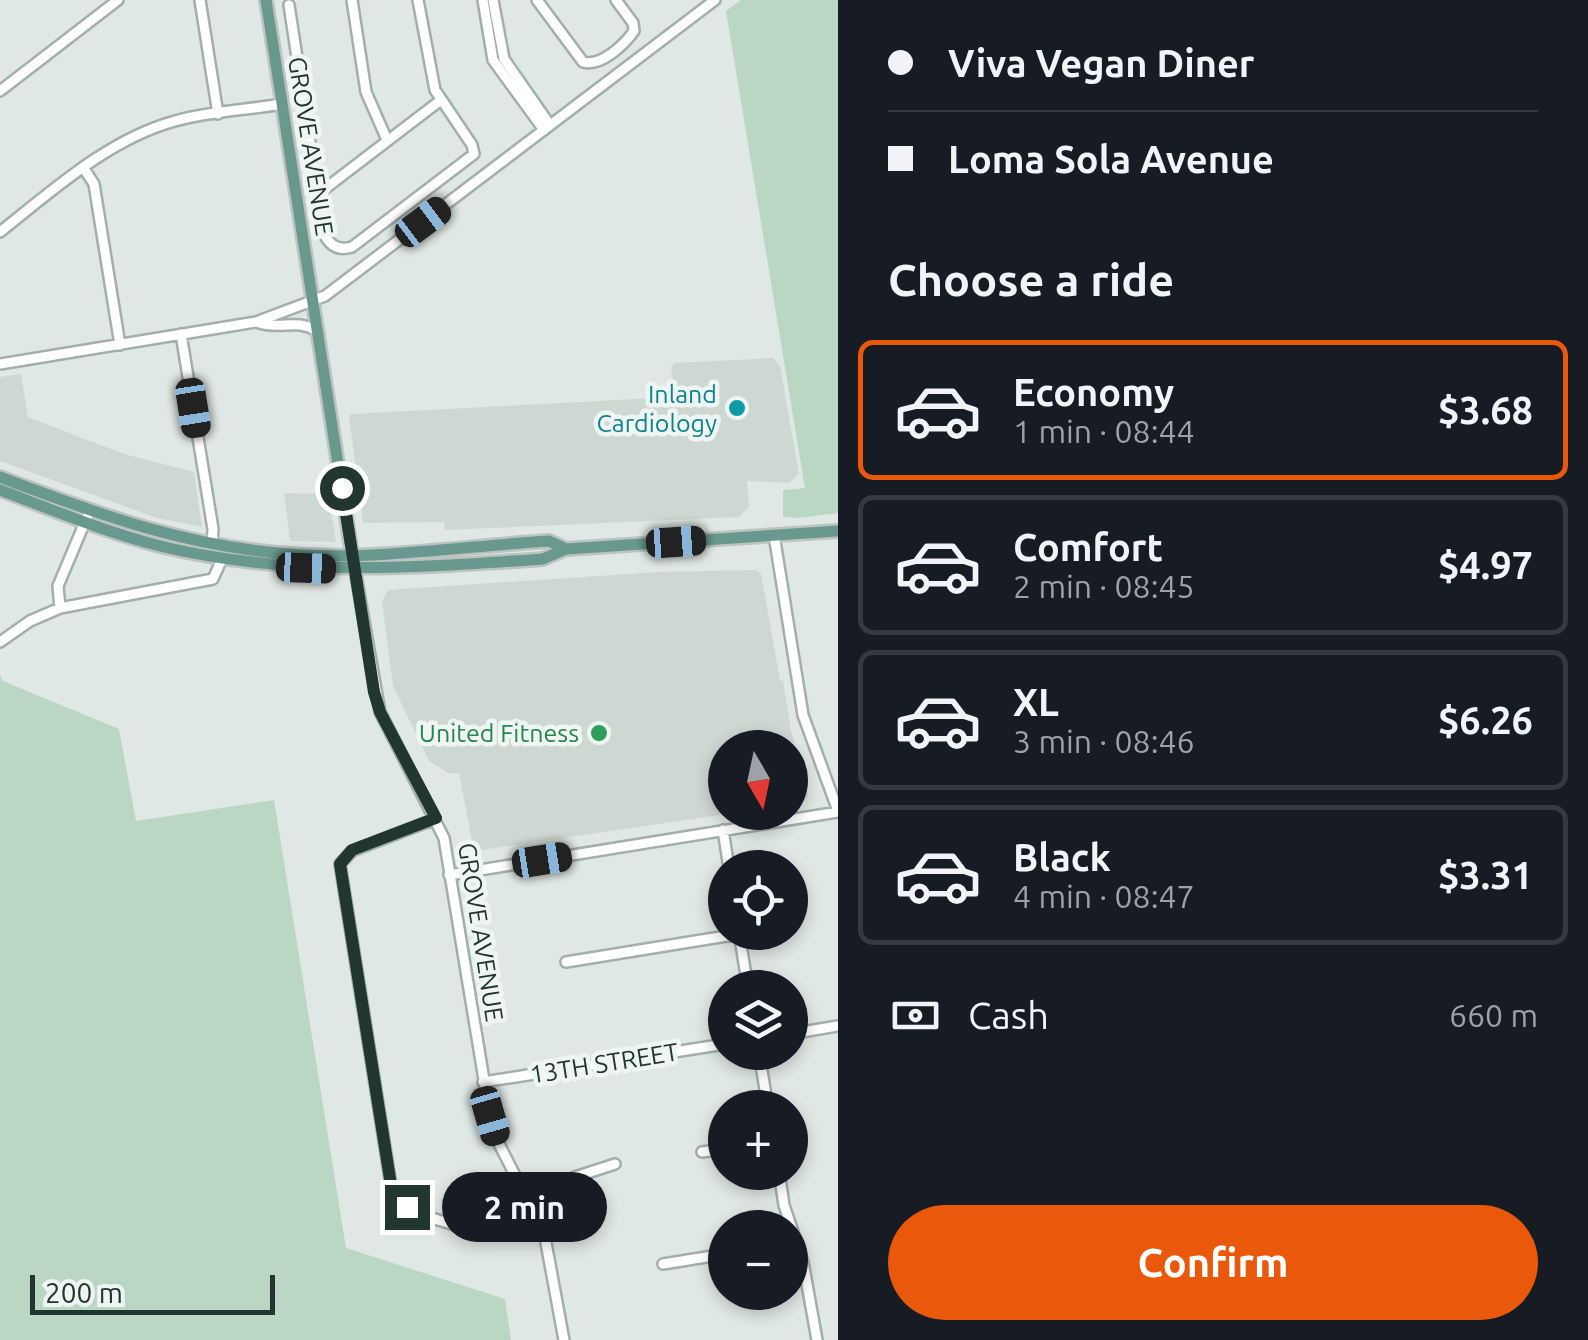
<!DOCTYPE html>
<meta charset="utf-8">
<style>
:root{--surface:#171b24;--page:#242831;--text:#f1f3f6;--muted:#9ea1a6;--line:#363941;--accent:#ea580c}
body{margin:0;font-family:Ubuntu,sans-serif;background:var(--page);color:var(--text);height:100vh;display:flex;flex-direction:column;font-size:38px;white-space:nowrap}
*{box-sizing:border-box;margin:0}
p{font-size:32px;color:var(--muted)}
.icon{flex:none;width:55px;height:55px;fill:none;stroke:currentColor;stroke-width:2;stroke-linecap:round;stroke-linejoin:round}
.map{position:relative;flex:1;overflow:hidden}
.drawer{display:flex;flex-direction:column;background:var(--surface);width:750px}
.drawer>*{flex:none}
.top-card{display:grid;align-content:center;height:220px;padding:0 50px;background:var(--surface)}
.needle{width:65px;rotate:171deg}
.fabs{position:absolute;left:708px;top:730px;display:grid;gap:20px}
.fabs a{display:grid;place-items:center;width:100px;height:100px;border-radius:50%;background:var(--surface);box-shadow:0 5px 15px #0003;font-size:50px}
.scale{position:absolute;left:30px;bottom:25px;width:245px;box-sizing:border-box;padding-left:10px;border:5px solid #223631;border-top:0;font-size:28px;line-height:35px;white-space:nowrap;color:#223631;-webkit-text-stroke:8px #eff5f2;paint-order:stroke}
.end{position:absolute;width:45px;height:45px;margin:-22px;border:12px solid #223631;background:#fff;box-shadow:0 0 0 5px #fff}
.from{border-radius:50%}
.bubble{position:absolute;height:70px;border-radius:35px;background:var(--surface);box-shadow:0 5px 15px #0003;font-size:32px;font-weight:600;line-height:70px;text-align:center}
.car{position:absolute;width:30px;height:60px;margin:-30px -15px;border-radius:12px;box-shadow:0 0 8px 2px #0007;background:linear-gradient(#222 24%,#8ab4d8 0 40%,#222 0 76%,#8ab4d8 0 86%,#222 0)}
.top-card b{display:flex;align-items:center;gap:35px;height:95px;font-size:38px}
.top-card b+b{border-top:2px solid var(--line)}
.top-card i{width:25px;height:25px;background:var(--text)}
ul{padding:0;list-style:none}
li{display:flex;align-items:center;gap:30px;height:140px;margin:0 20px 15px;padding:0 30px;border:5px solid var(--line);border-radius:15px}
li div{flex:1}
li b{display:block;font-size:38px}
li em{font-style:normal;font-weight:600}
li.active{border-color:var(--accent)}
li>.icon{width:90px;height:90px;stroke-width:1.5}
h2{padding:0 50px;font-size:45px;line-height:120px}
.pay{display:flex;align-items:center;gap:25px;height:110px;padding:0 50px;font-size:38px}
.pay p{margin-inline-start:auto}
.action{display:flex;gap:20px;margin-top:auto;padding:20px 50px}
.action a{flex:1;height:115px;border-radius:60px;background:var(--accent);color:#fff;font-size:40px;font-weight:600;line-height:115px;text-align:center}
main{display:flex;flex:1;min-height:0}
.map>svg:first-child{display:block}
.built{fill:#ced8d3}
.green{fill:#bad7c3}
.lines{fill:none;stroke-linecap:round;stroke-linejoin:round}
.minor-casing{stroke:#a3afab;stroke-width:14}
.major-casing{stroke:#bdc3c1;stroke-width:16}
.minor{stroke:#fff;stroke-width:9}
.major{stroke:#69998e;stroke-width:11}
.route{stroke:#223631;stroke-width:12}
.culture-dot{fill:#0f9aa8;stroke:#eff5f2;stroke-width:4}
.leisure-dot{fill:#2e9e5b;stroke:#eff5f2;stroke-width:4}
.labels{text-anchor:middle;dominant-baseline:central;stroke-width:9;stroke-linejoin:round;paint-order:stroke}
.street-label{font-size:25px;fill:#223631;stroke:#eff5f2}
.culture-label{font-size:25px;fill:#0d838f;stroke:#eff5f2;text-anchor:end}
.leisure-label{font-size:25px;fill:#27864d;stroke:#eff5f2;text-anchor:end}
</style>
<main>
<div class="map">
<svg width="838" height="1340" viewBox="0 0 838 1340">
<rect width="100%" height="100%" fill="#dfe8e4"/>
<path class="built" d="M773 358 780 366 799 474 789 483 747 481 749 506 739 517 445 530 444 522 363 523 349 416 351 414 675 397 671 368 675 363Z
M21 374 28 417 124 454 194 472 202 527 157 518 0 461V377Z
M284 493 328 494 336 542 290 541Z
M756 570 761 574 780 680 783 681 791 730 808 796 805 801 790 804V748H725V812L734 813 474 851 459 773H448L429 761 393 686 382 601 388 590 658 572Z"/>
<path class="green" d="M741 0H838V513L799 518 783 517V490L805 488 726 11Z
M0 675 3 681 119 729 136 821 274 800 346 1248 505 1299 511 1340H0Z"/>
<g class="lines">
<g class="minor-casing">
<path id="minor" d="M200 0 218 114
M352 0 366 92 387 140
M483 0 493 60 544 130
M493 0 504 59 550 125
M537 0 583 62C601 67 624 45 634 31L633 23 616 0
M289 5 324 234C330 246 339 251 352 247L474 154 472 145 435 90 418 0
M0 91 118 0
M83 167 94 184 120 345
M318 194 441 100
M0 232C53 190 109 139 175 121 209 111 247 110 282 104
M259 323C282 330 296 318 317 331
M181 334 213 529 212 544
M0 364 256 322 325 296 715 0
M774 535 803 715 838 811
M355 570 380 712 444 838 490 1116 497 1140 544 1232 564 1340
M60 608 58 586 87 517
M0 642 30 621 60 608 213 579 222 559
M435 819 352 851 340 864 391 1185 407 1207 422 1215 477 1232 497 1226 575 1177 615 1164
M723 830 729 868
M449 875 838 812
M739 932 748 988
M566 962 739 934
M790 1034 838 1026
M759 1052 768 1108
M483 1082 725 1044
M702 1152 725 1149
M779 1172 784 1205 803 1262 817 1340
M663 1264 725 1254"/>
</g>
<g class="major-casing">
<path id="major" d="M266 0 353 561
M0 477C102 516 193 549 303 555 384 559 468 546 549 541L566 549
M0 490C53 510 105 532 160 546 287 577 413 568 543 559L566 549 838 531"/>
</g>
<use href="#minor" class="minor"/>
<use href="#major" class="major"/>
</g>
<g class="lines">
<path class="route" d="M342 488 374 692 380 712 436 818 352 850 340 864 391 1185 407 1207"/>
</g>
<circle class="culture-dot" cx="737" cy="408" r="10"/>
<circle class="leisure-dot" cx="599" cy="733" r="10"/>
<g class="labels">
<g class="street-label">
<text transform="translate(311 146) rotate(81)">GROVE AVENUE</text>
<text transform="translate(481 932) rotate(81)">GROVE AVENUE</text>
<text transform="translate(604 1063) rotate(-9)">13TH STREET</text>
</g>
<g class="culture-label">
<text x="717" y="394">Inland<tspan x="717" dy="29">Cardiology</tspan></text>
</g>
<g class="leisure-label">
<text x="579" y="733">United Fitness</text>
</g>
</g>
</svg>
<div class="fabs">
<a><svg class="needle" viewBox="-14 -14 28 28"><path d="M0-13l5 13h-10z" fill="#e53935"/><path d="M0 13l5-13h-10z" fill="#9ea1a6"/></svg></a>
<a><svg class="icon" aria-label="locate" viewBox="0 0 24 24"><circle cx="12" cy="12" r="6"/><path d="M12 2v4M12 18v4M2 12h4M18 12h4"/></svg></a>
<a><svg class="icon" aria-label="layers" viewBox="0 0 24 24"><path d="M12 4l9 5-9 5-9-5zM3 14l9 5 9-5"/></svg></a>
<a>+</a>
<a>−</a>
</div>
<div class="scale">200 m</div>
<i class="end from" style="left:342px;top:488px"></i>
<i class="end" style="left:407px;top:1207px"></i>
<div class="bubble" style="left:442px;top:1172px;width:165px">2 min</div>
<i class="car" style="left:423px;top:222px;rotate:53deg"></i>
<i class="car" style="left:193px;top:408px;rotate:171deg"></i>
<i class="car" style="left:676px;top:542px;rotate:86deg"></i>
<i class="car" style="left:306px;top:568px;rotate:92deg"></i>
<i class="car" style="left:542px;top:860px;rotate:81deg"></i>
<i class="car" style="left:490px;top:1116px;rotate:164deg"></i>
</div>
<section class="drawer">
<div class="top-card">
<b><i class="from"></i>Viva Vegan Diner</b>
<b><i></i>Loma Sola Avenue</b>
</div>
<h2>Choose a ride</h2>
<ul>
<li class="active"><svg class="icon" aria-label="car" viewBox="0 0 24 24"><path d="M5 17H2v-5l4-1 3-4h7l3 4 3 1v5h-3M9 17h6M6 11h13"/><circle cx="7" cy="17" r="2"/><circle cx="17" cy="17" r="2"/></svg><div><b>Economy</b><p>1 min · 08:44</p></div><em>$3.68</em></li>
<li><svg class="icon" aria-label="car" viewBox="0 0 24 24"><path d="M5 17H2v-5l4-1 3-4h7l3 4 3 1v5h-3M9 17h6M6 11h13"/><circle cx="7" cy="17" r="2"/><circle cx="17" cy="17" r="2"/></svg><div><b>Comfort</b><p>2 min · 08:45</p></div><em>$4.97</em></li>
<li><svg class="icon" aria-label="car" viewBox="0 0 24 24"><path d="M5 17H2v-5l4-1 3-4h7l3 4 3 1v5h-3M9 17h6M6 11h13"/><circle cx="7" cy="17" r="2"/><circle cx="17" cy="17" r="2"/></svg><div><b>XL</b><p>3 min · 08:46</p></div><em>$6.26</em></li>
<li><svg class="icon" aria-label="car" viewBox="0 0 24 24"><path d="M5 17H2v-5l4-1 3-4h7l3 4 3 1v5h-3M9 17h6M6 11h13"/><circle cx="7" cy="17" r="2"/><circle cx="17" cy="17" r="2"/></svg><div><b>Black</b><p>4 min · 08:47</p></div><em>$3.31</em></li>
</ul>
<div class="pay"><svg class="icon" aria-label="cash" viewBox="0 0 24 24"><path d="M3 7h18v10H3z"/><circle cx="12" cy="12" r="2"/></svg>Cash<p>660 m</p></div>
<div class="action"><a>Confirm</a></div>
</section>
</main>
